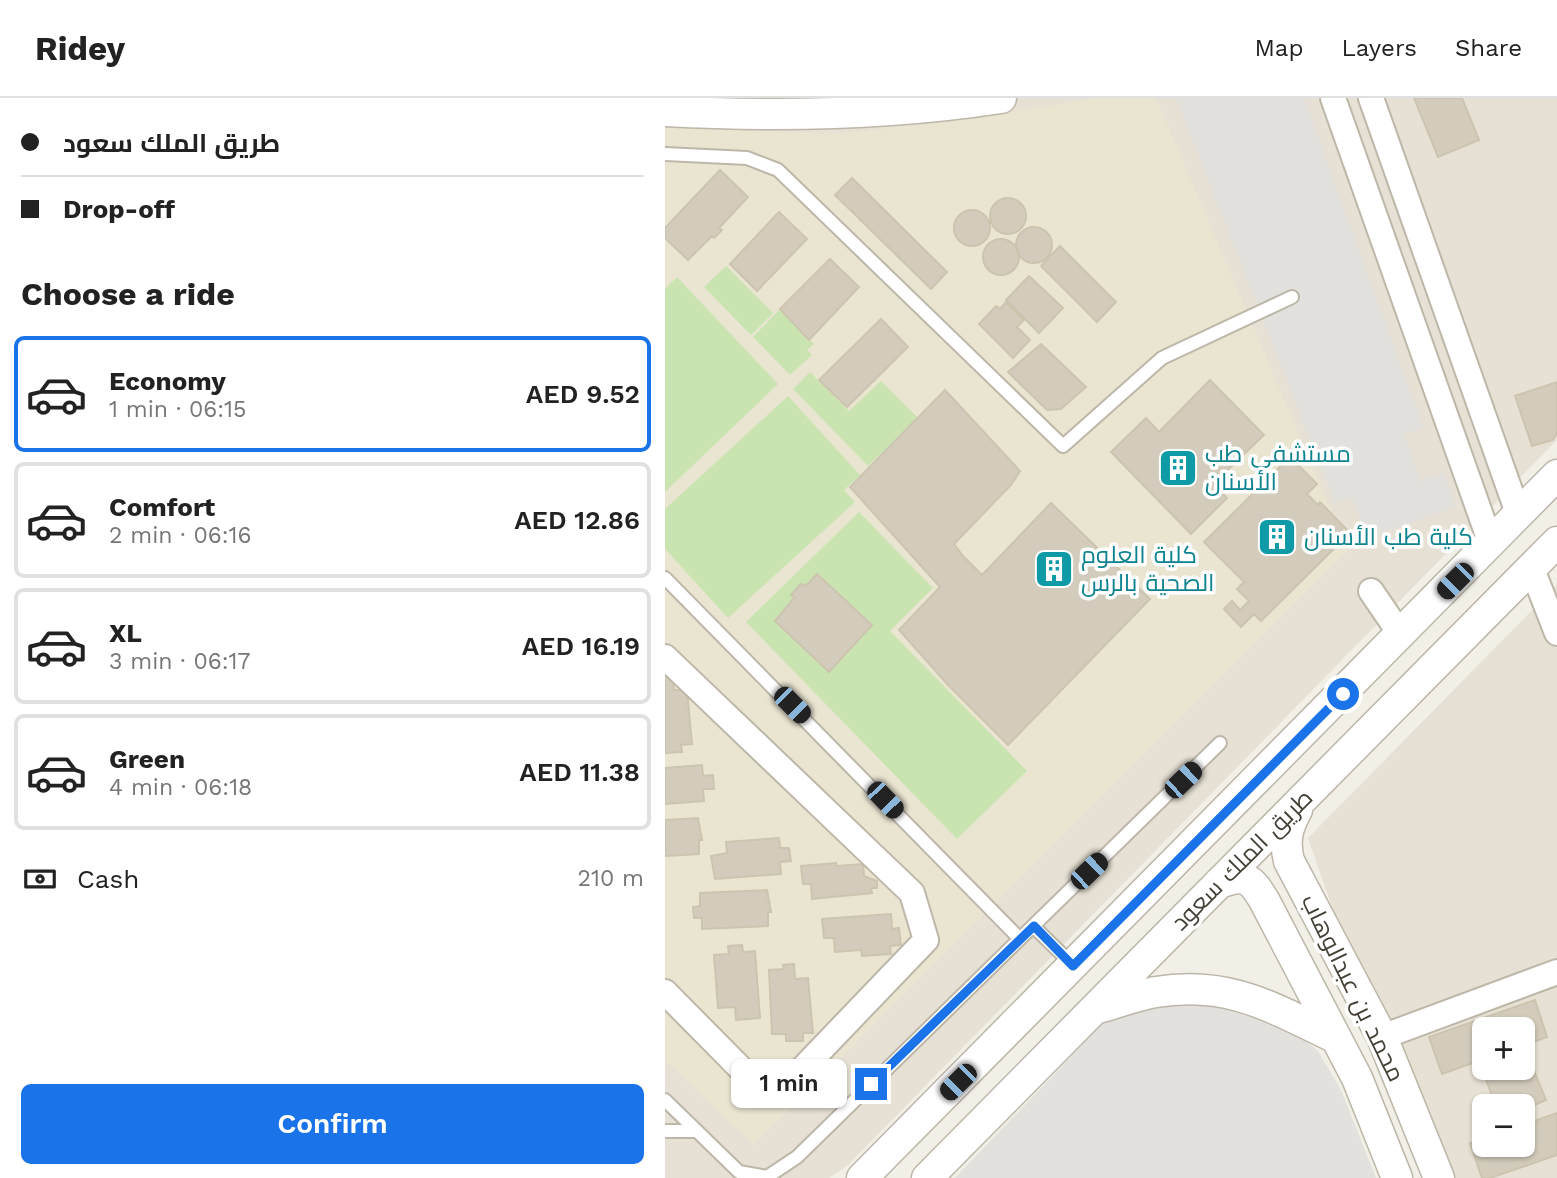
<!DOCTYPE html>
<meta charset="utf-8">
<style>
:root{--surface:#fff;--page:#f6f6f6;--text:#222;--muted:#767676;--line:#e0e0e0;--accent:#1a73e8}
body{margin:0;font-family:"Work Sans",Cairo,sans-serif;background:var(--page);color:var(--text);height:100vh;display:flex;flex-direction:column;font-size:26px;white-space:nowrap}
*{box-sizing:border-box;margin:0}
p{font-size:23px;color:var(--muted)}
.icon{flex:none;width:38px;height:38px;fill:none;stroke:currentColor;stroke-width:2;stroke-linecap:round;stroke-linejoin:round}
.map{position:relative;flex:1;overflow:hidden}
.sheet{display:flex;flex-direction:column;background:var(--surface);width:665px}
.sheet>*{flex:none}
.top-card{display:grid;align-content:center;height:154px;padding:0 21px;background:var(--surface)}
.controls{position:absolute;left:807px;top:919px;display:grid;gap:14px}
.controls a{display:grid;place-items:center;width:63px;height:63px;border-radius:10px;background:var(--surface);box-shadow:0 2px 5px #0004;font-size:35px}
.end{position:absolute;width:32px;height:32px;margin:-16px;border:9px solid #1a73e8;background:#fff;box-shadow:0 0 0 4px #fff}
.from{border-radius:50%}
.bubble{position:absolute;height:49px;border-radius:10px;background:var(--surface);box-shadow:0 2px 5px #0004;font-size:23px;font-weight:600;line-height:49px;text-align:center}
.car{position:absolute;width:21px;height:42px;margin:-21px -10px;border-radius:9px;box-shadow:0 0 5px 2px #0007;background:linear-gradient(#222 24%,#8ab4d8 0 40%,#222 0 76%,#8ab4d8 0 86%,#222 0)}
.top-card b{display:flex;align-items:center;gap:24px;height:66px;font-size:26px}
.top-card b+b{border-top:2px solid var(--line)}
.top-card i{width:18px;height:18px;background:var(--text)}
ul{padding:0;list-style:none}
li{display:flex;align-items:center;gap:21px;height:116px;margin:0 14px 10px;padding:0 7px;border:4px solid var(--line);border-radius:10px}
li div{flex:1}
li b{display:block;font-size:26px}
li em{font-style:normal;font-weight:600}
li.on{border-color:var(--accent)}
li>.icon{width:63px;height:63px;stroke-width:1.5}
h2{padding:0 21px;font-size:32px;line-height:84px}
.pay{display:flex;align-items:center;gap:18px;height:77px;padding:0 21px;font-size:26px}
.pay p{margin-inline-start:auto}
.button{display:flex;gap:14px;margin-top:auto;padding:14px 21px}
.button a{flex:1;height:80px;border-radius:10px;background:var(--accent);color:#fff;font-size:28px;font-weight:600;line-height:80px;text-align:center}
header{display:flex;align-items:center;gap:42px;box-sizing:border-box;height:98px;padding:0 35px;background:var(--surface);border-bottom:2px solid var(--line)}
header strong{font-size:33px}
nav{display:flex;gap:38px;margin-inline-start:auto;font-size:24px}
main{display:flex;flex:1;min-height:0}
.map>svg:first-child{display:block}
.residential{fill:#e6e1d4;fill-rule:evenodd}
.education{fill:#eae5d1}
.green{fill:#c9e4b1}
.parking{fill:#e3e1de}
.building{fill:#d3ccbc;stroke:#cdc4b0;stroke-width:2}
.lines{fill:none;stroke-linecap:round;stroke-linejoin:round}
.service-casing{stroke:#bdb7a9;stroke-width:16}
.minor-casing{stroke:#bdb7a9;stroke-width:28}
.tertiary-casing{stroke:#bdb7a9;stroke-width:33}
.service{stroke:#fff;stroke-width:12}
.minor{stroke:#fff;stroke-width:24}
.tertiary{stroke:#fff;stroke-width:30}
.route{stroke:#1a73e8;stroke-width:9}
.labels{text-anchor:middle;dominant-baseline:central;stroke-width:7;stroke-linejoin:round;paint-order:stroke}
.culture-label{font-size:24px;fill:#0d838f;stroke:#fff;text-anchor:start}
.street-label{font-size:24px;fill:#444036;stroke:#fff}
</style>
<header>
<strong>Ridey</strong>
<nav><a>Map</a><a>Layers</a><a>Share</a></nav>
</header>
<main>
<section class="sheet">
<div class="top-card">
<b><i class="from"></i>طريق الملك سعود</b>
<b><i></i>Drop-off</b>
</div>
<h2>Choose a ride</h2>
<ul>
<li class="on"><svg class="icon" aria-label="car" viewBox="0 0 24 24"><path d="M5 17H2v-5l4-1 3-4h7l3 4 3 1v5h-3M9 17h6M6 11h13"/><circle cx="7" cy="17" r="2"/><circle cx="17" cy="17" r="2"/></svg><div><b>Economy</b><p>1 min · 06:15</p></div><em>AED 9.52</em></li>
<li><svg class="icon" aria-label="car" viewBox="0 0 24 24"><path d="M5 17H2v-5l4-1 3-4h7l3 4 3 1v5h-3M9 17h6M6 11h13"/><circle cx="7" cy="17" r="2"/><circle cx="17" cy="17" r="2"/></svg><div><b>Comfort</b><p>2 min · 06:16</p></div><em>AED 12.86</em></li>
<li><svg class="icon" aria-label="car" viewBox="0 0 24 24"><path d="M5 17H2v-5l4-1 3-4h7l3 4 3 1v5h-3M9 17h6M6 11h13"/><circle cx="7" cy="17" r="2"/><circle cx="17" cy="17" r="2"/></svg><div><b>XL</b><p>3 min · 06:17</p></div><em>AED 16.19</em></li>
<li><svg class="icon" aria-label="car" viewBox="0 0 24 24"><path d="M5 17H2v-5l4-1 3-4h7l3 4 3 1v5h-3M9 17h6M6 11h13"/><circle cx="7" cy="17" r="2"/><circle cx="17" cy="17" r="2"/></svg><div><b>Green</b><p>4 min · 06:18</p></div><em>AED 11.38</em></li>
</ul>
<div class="pay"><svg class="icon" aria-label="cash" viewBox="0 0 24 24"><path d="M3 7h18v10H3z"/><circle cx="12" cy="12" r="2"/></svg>Cash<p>210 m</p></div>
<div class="button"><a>Confirm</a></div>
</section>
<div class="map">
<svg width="892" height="1080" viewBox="0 0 892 1080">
<rect width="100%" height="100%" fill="#f2efe6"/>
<path class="residential" d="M0 0H892V342L183 1067 164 1080H0Z
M892 487V1080H761L643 740ZM819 931H858V970H819ZM819 1008H858V1046H819Z"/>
<path class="education" d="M432 0H491L683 452 89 1047 0 962V30L172 36 284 24Z"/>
<path class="green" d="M61 168 108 215 86 237 39 189Z
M12 179 113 286 0 394V191Z
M115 211 149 246 142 252 147 257 125 277 88 239Z
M145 274 184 313 216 283 253 320 203 368 128 291Z
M123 298 195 377 179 392 190 404 63 520 0 451V411Z
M194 414 268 490 225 533 362 673 292 741 81 524Z"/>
<path class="parking" d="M511 0H639L758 329 739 337 756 383 778 375 791 408 702 441 688 400 670 405Z
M510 902 571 905 618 925 653 953 676 992 711 1080H290L442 921Z"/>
<path class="building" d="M749 0H797L814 42 773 59Z
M55 72 83 99 54 130 57 132 49 140 47 138 23 162 0 140V130Z
M187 80 282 174 266 191 170 97Z
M325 118a18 18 0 1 1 36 0a18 18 0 1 1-36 0Z
M289 130a18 18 0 1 1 36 0a18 18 0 1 1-36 0Z
M114 114 142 141 92 193 65 166Z
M351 147a18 18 0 1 1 36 0a18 18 0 1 1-36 0Z
M318 159a18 18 0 1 1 36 0a18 18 0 1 1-36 0Z
M395 148 451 204 432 224 376 168Z
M165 161 194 189 144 242 115 211Z
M364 178 398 210 374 235 341 202Z
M341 204 359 222 352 229 365 242 348 260 314 226 331 208 335 211Z
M216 221 243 249 182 309 154 282Z
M376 246 421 289 396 311 382 312 343 274Z
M545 282 599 337 548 386 562 400 526 436 446 354 481 320 494 334Z
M892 284V335L888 342 867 348 850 298Z
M280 292 355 373 346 387 289 446 298 458 317 477 386 405 485 501 343 647 284 588 234 532 275 489 185 389Z
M625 359 652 386 642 396 653 407 655 404 685 435 596 523 589 516 576 529 559 511 567 503 575 512 584 503 572 491 579 484 539 444Z
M152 476 207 527 164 574 110 523 130 499 126 497 136 486 141 488Z
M0 578H8L9 592H22L27 646 16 647 17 654 0 655Z
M37 667 38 678 48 677 49 691H38L39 703 0 706V670Z
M33 720 37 742H34V756L0 758V722Z
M114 740 115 750H124L126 763 115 764 116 776 50 781 46 758 62 755 61 744Z
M171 765V768L198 766 199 778 212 783V790H206L207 795 147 801 146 786H138L136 768Z
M102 792 106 814H103V828L37 831V820H29L28 809 35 808V795Z
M226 816 227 831 234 830 236 847 225 848 226 856 197 858 196 852 170 854 169 840H159L157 821Z
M77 847 78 854 90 853 95 920 71 922 70 909 53 910 49 857 64 856 63 848Z
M129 866 130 881 143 880 148 935H138V943H121V936H107L104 872 119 871 118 867Z
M870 902 882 939 858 948V931H819V961L777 976 764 939Z
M864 961 881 1002 858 1012V1008H831L820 979 843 970H858V964Z
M892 1015V1057L825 1080H817L805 1045 819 1040V1046H858V1027Z"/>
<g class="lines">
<g class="service-casing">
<path id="service" d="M0 56 82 60 113 72 398 348 497 260 627 199
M0 480 355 841
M368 828 408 867
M0 1002 74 1074 102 1079 132 1059 555 645
M0 1033H32"/>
</g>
<g class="minor-casing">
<path id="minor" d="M668 0 826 446
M706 0 854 418
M867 471 892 535
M706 493 736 537
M0 559 247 795 261 842 121 988 90 985 0 894
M717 939 892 874"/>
</g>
<g class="tertiary-casing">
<path id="tertiary" d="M0 13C112 19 225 17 336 0
M632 712C622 730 619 743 624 763L717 939 774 1080
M554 785C580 776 585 779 599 802L692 980 732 1080
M433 910C452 905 472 897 491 894 564 882 608 910 671 940
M197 1080 892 377
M262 1080 892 444"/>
</g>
<use href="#service" class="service"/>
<use href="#minor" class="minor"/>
<use href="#tertiary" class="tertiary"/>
</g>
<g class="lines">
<path class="route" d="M206 986 369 828 408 868 678 596"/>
</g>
<defs>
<g id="building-square" transform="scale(2.0125)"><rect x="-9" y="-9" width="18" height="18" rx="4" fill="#0f9aa8" stroke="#fff"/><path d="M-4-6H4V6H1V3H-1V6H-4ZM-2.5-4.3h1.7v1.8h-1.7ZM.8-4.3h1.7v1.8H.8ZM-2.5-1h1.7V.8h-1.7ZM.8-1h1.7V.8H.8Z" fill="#fff"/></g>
</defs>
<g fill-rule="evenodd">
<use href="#building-square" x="513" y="370"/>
<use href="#building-square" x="612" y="439"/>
<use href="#building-square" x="389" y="471"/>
</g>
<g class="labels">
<g class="culture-label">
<text x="540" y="356">مستشفى طب<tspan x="540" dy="28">الأسنان</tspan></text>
<text x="639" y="439">كلية طب الأسنان</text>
<text x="416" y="457">كلية العلوم<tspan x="416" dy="28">الصحية بالرس</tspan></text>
</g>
<g class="street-label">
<text transform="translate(577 762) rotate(-45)">طريق الملك سعود</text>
<text transform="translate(688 890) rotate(64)">محمد بن عبدالوهاب</text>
</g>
</g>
</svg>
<div class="controls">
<a>+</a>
<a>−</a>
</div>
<i class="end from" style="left:678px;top:596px"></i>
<i class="end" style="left:206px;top:986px"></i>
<div class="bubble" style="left:66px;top:961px;width:116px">1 min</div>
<i class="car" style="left:790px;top:483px;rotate:225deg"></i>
<i class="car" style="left:127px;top:607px;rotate:135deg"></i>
<i class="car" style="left:518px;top:682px;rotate:46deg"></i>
<i class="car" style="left:220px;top:702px;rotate:136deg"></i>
<i class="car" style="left:424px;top:773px;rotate:46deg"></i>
<i class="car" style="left:293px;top:984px;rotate:225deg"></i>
</div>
</main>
